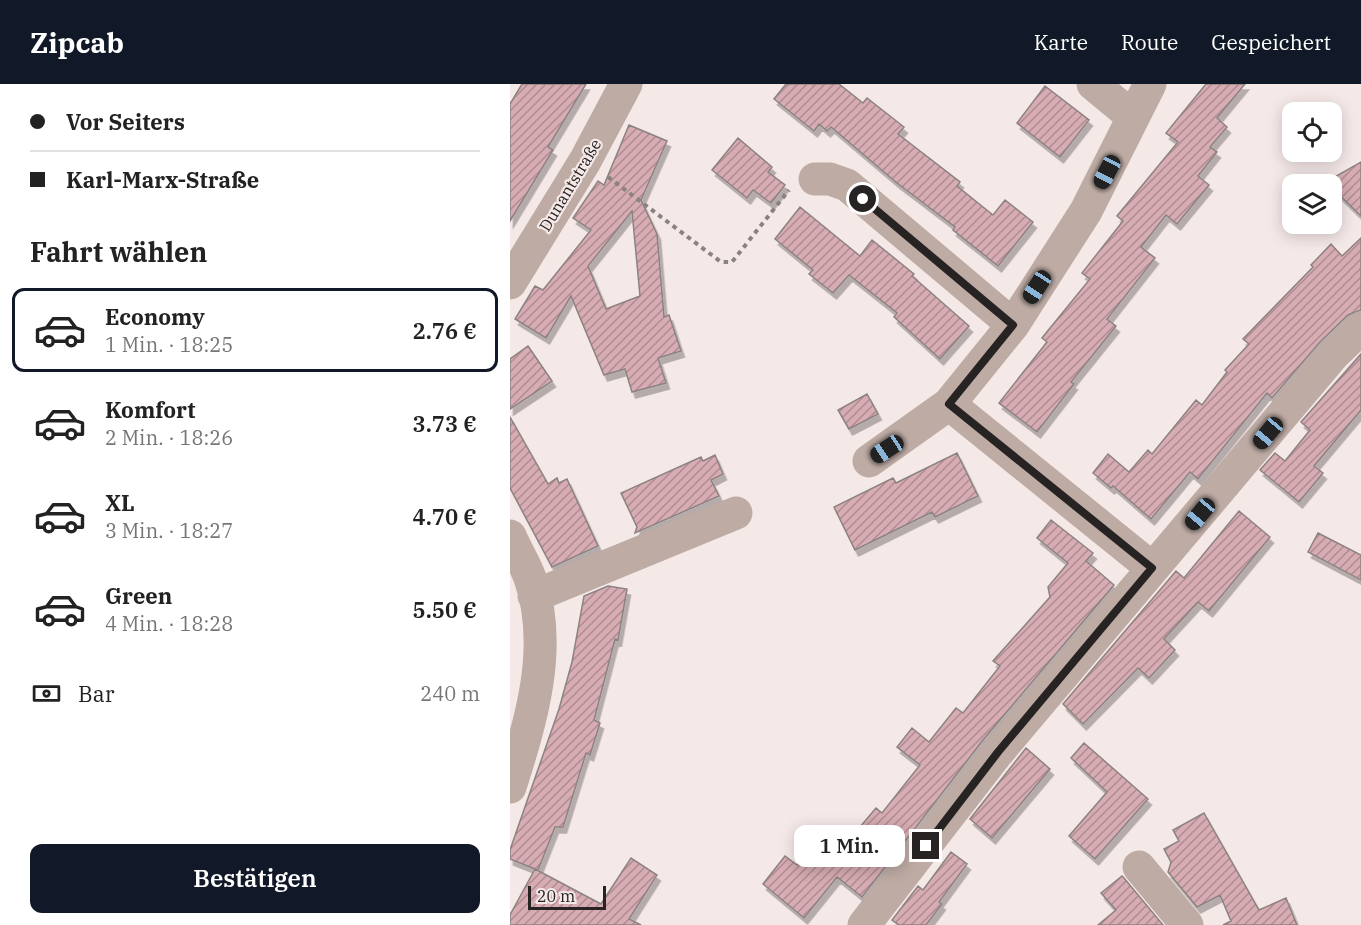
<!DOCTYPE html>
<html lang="de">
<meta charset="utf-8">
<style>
:root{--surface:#fff;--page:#f6f6f6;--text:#222;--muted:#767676;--line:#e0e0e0;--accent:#111827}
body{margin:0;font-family:"IBM Plex Serif",serif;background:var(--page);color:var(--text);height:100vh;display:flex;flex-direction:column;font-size:22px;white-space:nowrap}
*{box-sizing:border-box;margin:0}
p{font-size:20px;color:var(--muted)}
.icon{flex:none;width:33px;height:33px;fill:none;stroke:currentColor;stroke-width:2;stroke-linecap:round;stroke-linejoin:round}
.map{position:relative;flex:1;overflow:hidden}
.panel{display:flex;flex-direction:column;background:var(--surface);width:510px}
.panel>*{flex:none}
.hud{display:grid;align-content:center;height:132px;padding:0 30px;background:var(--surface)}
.fabs{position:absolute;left:772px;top:18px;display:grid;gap:12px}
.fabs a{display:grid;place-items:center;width:60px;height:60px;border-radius:12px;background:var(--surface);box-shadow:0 3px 15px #0003;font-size:30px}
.scale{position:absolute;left:18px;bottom:15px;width:78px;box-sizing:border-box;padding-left:6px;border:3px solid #272323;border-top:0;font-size:16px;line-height:21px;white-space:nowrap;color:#272323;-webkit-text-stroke:4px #f5e9e8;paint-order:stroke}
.end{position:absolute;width:27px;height:27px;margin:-14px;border:8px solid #272323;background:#fff;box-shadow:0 0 0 3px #fff}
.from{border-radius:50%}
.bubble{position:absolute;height:42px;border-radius:12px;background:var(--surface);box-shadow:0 3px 15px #0003;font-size:20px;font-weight:600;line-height:42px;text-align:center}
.car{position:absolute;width:18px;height:36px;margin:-18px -9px;border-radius:8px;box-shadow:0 0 4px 2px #0007;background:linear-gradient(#222 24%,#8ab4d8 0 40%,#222 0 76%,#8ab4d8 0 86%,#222 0)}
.hud b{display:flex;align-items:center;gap:21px;height:57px;font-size:22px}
.hud b+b{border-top:2px solid var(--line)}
.hud i{width:15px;height:15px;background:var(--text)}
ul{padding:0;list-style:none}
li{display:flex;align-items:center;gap:18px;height:84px;margin:0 12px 9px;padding:0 18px;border:3px solid transparent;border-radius:12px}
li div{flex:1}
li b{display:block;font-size:22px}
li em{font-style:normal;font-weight:600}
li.on{border-color:var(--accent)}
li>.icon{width:54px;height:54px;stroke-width:1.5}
h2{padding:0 30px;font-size:27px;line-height:72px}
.pay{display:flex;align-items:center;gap:15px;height:66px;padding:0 30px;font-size:22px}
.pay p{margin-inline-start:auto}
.button{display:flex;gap:12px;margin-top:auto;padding:12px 30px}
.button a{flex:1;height:69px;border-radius:12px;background:var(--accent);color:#fff;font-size:24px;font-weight:600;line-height:69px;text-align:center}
header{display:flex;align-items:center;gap:36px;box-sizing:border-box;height:84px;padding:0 30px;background:var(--accent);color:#fff}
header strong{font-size:28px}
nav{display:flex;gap:33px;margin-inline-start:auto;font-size:21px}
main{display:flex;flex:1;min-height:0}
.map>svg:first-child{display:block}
.building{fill:url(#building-hatch);stroke:#8c8283;stroke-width:1.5;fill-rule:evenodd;filter:url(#shadow)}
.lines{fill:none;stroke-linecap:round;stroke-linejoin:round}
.path{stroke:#8a8281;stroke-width:4;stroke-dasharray:4.5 4.5;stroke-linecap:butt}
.minor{stroke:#bdaba4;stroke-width:33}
.route{stroke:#272323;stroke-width:8}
.labels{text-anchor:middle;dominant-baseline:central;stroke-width:4.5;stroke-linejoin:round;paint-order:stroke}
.street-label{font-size:16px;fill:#272323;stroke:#f5e9e8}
</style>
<header>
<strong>Zipcab</strong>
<nav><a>Karte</a><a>Route</a><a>Gespeichert</a></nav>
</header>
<main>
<section class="panel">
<div class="hud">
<b><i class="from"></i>Vor Seiters</b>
<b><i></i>Karl-Marx-Straße</b>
</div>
<h2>Fahrt wählen</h2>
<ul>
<li class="on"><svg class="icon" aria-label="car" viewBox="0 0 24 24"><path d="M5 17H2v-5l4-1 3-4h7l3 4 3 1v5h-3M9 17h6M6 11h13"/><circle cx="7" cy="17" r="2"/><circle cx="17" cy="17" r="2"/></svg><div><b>Economy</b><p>1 Min. · 18:25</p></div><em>2.76 €</em></li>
<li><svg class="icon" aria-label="car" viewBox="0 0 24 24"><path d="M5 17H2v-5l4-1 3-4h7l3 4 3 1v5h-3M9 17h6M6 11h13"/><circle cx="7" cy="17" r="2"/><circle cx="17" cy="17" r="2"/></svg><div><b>Komfort</b><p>2 Min. · 18:26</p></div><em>3.73 €</em></li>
<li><svg class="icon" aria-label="car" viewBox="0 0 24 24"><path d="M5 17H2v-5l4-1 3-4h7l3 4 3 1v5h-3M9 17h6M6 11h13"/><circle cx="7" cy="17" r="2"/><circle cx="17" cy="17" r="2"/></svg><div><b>XL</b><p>3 Min. · 18:27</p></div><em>4.70 €</em></li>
<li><svg class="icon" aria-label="car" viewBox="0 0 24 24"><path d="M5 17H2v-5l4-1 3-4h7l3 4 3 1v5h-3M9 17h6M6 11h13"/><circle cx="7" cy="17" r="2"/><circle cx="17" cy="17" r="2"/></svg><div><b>Green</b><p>4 Min. · 18:28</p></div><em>5.50 €</em></li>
</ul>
<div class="pay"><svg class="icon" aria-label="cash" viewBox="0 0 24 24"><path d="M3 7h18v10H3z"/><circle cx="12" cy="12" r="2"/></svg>Bar<p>240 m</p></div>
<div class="button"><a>Bestätigen</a></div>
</section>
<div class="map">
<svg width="851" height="841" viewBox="0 0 851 841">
<defs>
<pattern id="building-hatch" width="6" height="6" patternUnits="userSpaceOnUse" patternTransform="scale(1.5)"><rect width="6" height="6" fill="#d7acb3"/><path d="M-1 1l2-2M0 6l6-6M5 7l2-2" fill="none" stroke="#ae8c91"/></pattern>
<filter id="shadow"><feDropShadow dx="3.5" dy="6" stdDeviation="0" flood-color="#0004"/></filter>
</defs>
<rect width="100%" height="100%" fill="#f5e9e8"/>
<path class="building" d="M12 0H76L38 63 43 66 0 137V20Z
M276 0H329L353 19 357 14 394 43 388 50 450 98 447 102 483 131 495 116 523 138 488 182 443 146 445 143 387 99 321 43 317 47 309 40 304 47 264 15Z
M696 0H735L707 34 717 43 700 63 707 68 688 92 699 101 667 140 656 131 631 163 645 174 597 235 606 242 561 298 564 300 527 348 489 319 537 258 532 254 580 195 572 189 613 137 607 132 668 58 656 49Z
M535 2 579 36 550 73 507 39Z
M119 41 157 57 131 116 147 150 154 233 159 231 171 267 148 274 156 299 122 308 115 285 94 291 61 212 36 254 5 235 25 202 33 206 81 146 63 134 88 97 94 101ZM122 127 130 212 96 225 78 182Z
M228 54 262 83 258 88 275 101 261 119 243 106 237 114 202 86Z
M851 78V132L816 98Z
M290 123 350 172 362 156 404 190 402 192 459 242 430 275 384 233 387 229 339 191 323 209 299 190 303 186 265 155Z
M851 154V226L838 231 810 258 762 314 757 309 688 395 680 388 641 435 603 402 601 404 583 389 598 370 619 388 638 366 642 370 686 316 692 321 717 288 715 286 739 260 733 255 803 183 801 181 821 160 832 172Z
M18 262 42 297 0 325V275Z
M851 270V326L804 382 813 389 789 418 750 386 765 369 775 377 800 346 791 338Z
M357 310 368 330 339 345 328 326Z
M0 333 38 400 47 394 49 399 57 395 88 462 42 483 0 404Z
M447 369 468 412 425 433 422 428 345 466 324 423 383 394 386 399Z
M205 371 213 390 201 396 209 412 125 449 127 443 111 409 191 373 193 377Z
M729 427 760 453 699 527 688 518 654 555 665 566 639 594 628 584 573 640 553 620 666 487 674 494Z
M541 436 583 469 576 477 604 501 473 656 352 813 327 793 294 834 253 800 275 772 287 781 299 766 317 782 366 724 372 729 410 681 387 663 402 644 419 658 446 624 453 629 490 582 483 577 540 513 538 503 558 479 527 454Z
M808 449 851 471V496L798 468Z
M98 502 117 505 108 556 105 555 84 636 90 639 80 671 76 669 53 743H45L28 786 25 785 91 820 121 774 147 791 119 835 131 841H0V831L25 785 0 775V766L49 625 62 578 74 512Z
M574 659 638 715 585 775 559 752 597 708 561 674Z
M516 664 540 685 482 754 460 735Z
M694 729 749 826 776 814 787 841H713L721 837 710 811 687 823 658 788 661 778 654 765 669 757 663 746Z
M441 768 457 780 429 818 432 820 416 841H389L382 836 408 802 413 806Z
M612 792 614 794 653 841H588L606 826 591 809Z"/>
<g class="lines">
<path class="path" d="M98 93 211 178H222L279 106"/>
<path class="minor" d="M583 0 623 33
M305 95H320L337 101 503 241
M0 199 75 77 116 0
M439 320 642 484
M359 377 439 320 503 241 576 127 640 0
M0 452C6 466 15 480 20 494 44 563 21 637 0 703
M24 512 226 429
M629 783 677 841
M354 841 488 668 823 271 851 244"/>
</g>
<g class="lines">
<path class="route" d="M353 115 503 241 439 320 642 484 488 668 416 762"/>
</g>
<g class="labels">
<g class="street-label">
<text transform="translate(60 101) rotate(-59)">Dunantstraße</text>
</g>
</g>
</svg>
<div class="fabs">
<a><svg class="icon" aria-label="locate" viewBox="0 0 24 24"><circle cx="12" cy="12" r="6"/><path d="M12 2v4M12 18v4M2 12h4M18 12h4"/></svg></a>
<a><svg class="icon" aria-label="layers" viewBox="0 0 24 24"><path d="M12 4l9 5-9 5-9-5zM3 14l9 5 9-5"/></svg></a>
</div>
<div class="scale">20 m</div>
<i class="end from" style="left:353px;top:115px"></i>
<i class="end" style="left:416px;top:762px"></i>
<div class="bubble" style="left:284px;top:741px;width:111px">1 Min.</div>
<i class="car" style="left:597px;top:88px;rotate:208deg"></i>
<i class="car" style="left:527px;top:203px;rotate:213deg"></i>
<i class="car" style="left:758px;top:349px;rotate:220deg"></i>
<i class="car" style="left:377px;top:365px;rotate:237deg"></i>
<i class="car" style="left:690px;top:430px;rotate:220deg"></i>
</div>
</main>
